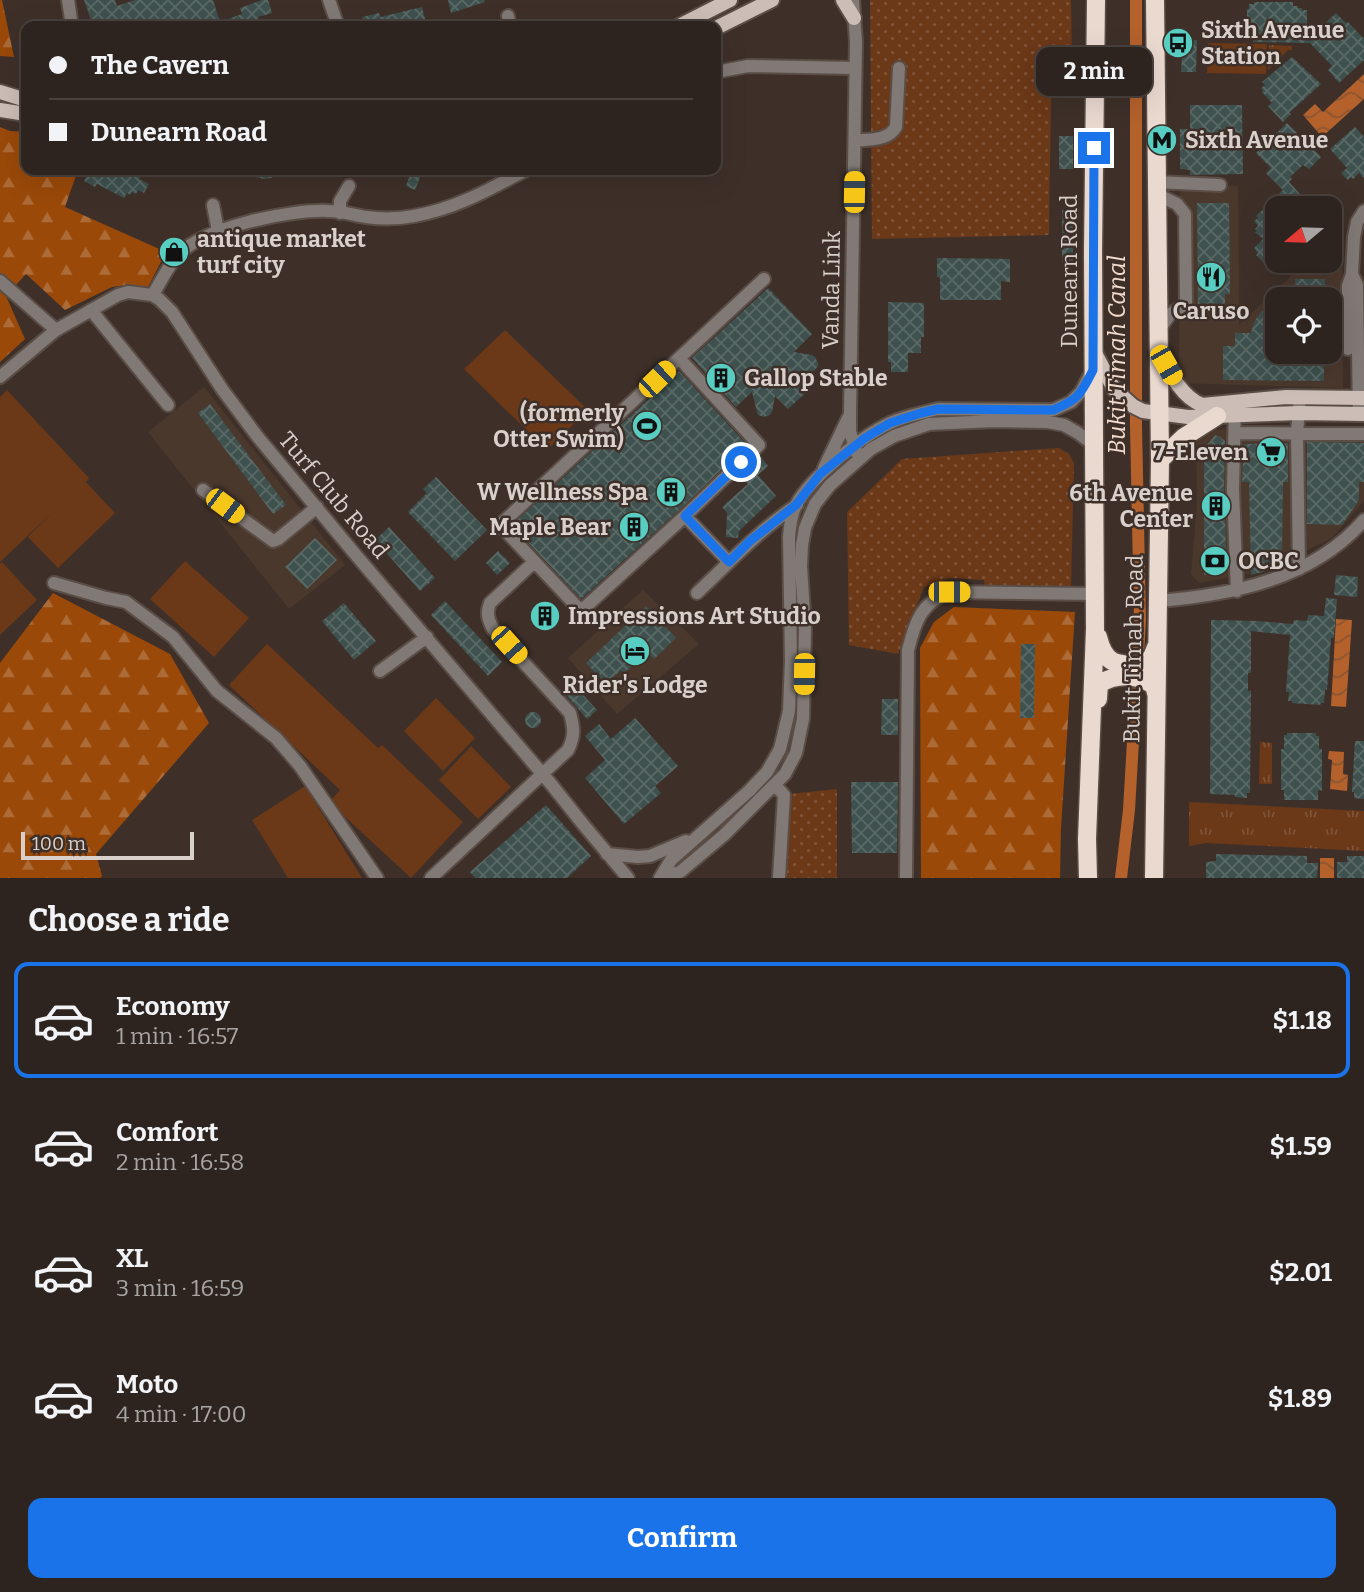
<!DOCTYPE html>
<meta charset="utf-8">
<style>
:root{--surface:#2e241f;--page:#3a302c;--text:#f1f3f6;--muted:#a7a4a4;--line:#49413d;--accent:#1a73e8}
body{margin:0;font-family:Bitter,serif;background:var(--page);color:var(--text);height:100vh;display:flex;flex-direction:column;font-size:26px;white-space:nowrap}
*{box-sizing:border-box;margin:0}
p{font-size:23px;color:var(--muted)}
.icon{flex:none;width:38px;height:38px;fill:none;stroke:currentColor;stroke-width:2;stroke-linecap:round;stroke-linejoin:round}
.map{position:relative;height:878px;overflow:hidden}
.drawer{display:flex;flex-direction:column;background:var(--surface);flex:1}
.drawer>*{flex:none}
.guide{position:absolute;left:21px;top:21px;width:700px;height:154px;border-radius:14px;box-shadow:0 7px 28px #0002,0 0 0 2px var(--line);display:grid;align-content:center;height:154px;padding:0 28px;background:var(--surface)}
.needle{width:46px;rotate:251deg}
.tools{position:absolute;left:1265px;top:196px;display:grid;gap:14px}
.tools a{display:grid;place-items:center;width:77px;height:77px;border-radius:14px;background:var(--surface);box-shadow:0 7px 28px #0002,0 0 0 2px var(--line);font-size:35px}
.scale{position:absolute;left:21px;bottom:18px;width:173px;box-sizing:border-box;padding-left:7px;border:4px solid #d9d0cb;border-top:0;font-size:19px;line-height:24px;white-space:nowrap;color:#d9d0cb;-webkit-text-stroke:5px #3e3029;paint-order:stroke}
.end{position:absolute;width:32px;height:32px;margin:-16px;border:9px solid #1a73e8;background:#fff;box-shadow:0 0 0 4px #fff}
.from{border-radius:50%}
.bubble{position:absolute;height:49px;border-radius:14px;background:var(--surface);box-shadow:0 7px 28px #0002,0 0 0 2px var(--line);font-size:23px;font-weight:700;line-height:49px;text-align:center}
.car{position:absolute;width:21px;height:42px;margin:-21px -10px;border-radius:9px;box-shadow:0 0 5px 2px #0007;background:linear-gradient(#f5c518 24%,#345 0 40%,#f5c518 0 76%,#345 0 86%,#f5c518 0)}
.guide b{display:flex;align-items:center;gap:24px;height:66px;font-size:26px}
.guide b+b{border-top:2px solid var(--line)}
.guide i{width:18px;height:18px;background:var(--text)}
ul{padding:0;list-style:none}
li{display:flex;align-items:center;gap:21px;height:116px;margin:0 14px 10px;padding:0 14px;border:4px solid transparent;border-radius:14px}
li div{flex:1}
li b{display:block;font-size:26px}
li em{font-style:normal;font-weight:700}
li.on{border-color:var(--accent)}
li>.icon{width:63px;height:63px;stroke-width:1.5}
h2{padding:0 28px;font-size:32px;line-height:84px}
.primary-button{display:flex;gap:14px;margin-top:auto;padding:14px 28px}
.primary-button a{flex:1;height:80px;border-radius:14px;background:var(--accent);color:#fff;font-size:28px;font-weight:700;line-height:80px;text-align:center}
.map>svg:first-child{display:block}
.built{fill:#4b382d;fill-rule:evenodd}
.grass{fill:url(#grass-dots)}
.forest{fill:url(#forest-firs)}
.park{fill:url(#park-tufts)}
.pitch{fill:#6b3818}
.water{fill:url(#water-waves)}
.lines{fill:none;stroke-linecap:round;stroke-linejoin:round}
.canal{stroke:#b4612b;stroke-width:12}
.building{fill:url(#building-cross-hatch)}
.minor-casing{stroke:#5a4d46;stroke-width:16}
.major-casing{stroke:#5a4d46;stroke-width:18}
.highway-casing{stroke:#5a4d46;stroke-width:21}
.minor{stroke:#807975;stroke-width:12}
.major{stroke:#ccbeb6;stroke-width:14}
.highway{stroke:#ead9cf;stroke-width:18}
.route{stroke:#1a73e8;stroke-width:9}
.labels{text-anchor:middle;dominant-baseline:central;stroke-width:5;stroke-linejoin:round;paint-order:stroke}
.poi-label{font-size:23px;font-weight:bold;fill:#d9d0cb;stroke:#3e3029;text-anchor:start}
.street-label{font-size:23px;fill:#d9d0cb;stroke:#3e3029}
.water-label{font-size:24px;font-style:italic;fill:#f2dbce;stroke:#3e3029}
</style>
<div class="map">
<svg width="1364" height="878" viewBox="0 0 1364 878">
<defs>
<pattern id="grass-dots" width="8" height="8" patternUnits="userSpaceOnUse" patternTransform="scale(1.75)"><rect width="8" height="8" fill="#6b3818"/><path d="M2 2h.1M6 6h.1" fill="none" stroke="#805438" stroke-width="1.8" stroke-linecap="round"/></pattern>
<pattern id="forest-firs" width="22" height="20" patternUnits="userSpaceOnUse" patternTransform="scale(1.75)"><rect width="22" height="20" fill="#9a4909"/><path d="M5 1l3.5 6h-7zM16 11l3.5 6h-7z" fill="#ac6b37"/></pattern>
<pattern id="park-tufts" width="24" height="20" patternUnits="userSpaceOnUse" patternTransform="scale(1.75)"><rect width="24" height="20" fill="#6b3818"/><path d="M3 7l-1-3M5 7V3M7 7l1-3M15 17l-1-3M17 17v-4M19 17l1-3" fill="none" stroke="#805438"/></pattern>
<pattern id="water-waves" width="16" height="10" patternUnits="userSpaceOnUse" patternTransform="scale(1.75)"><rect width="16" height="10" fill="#b4612b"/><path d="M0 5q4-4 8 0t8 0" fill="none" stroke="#8c5531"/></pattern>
<pattern id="building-cross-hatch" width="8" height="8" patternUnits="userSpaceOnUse" patternTransform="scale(1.75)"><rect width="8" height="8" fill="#3e514e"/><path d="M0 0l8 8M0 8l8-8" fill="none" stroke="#596966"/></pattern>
</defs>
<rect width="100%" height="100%" fill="#3e3029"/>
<path class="built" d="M1180 186H1238L1239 325 1307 261H1330V239L1342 228 1343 388 1179 383ZM1278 299H1330V352H1278Z
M204 387 345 565 289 609 148 432Z
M1364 428V501L1332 538 1277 565 1243 575 1199 583 1191 574 1197 505 1196 430Z
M643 590 699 644 617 714 568 658Z"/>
<path class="grass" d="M870 0H1071L1072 61 1061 96 1051 97 1049 235 872 239Z
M1059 448 1069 454 1074 463 1071 588H985L984 580 950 578 924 587 898 654 849 645 847 512 902 459Z
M837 789V878H784L790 794Z"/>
<path class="forest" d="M0 0H2L14 57 0 56Z
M0 127 10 131 26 132V170H78L65 207 166 252 148 287 126 285 112 287 65 310 26 274 6 296 25 339 0 362Z
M53 593 170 654 209 723 96 854 102 876 100 878H0V663Z
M954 607 1075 612 1061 828 1060 878H921L920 648 934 622Z"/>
<path class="park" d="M1269 45 1292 46V50H1288L1268 70Z
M1260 742 1272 743V784H1259Z
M1189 802 1364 811V851L1206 843 1189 846Z"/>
<path class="pitch" d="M1208 43 1267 44 1266 74 1207 73Z
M505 330 588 410 547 450 464 369Z
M7 390 89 478 86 482 115 513 58 568 28 537 53 512 0 562V397Z
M185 561 249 618 214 657 150 599Z
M2 562 37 600 0 635V564Z
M267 644 378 748 382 745 463 822 411 878 329 802 340 790 229 685Z
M436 698 475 738 443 771 404 731Z
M471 746 511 787 478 819 439 780Z
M305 786 362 878H288L252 820Z"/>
<path class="water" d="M1364 74V99L1322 137 1303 115 1315 104 1323 112Z
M1336 619 1352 620 1346 707 1331 706Z
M1329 751 1344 752 1343 774 1348 775 1347 791 1330 789 1332 760 1328 759Z
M1320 858H1334V878H1320Z"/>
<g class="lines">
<path class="canal" d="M1121 878 1129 810 1140 620 1136 426V0"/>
</g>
<path class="building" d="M84 0H115L117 6 135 0H213L220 22 242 14 240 8 262 0H268L272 13 258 17 261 26H93Z
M448 0H484L485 2 451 13Z
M1254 2H1293V6H1298V8H1302V10H1307V40L1336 13 1346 23 1348 22 1364 39V60L1339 83 1328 70 1332 66 1310 43 1253 42V38H1244V29H1247V9H1249V4H1254Z
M422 7 427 26H358L357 23 364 22 362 17 379 13 380 17Z
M1197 40 1196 72H1181L1183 41Z
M1292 57 1321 84 1289 113 1291 114 1283 122 1268 106 1272 103 1262 92 1263 90 1261 88 1265 85 1262 82Z
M1190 105H1242L1243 174 1190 175V170L1180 169V129H1190Z
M1287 123 1321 157 1309 169 1303 165 1290 177 1292 179 1289 182 1313 208H1278V250L1264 263 1256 255 1258 253 1254 248 1263 239 1255 232 1257 231 1255 229 1258 226 1254 221 1258 218 1256 216 1283 190 1266 173 1271 168 1256 153Z
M1355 127 1364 137V178L1359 173 1353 179 1351 177 1348 180 1341 173 1347 168 1330 149Z
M1059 136H1073V169H1059Z
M90 170H144L139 179 149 184 144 193 138 190 136 194 132 192 130 195 127 193 124 198 97 184 95 187 84 181Z
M240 170H285L271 178 264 179 239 173Z
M412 170H423L415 190 406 186Z
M1197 203H1229L1230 294H1225V305H1219V309H1198Z
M1062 210H1073V262H1062Z
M937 258 1010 259V282L1001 281V300H940V277H937Z
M1295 279H1325V299H1295Z
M768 288 812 334 794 352 812 355 815 357 818 363V366L814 371 800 375 812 387 788 409 775 396 772 412 770 415 764 417 758 415 757 412 752 392 736 407 692 358Z
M888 302 924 303V337H921V353H908V372H891V362H888Z
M1269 306H1278V352H1324V381L1223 380V346H1235V333H1251L1254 322 1260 313Z
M679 371 747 445 679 510 581 599 512 525Z
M210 404 286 505 273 514 198 413Z
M1215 435 1220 437 1225 441 1224 489 1227 571 1204 575V449Z
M1307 442 1364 443V482H1359V500L1342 525 1307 524Z
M1288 443V482H1283L1282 557 1270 570 1251 575 1249 482H1242L1244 444Z
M760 456 768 466 758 475 776 496 739 531 738 538 726 537 727 513 722 507 748 484 740 475Z
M436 477 487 530 455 561 408 512 427 493 423 489Z
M389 527 435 578 420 591 375 540Z
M315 538 337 560 307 589 285 567Z
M498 551 510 563 497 575 486 563Z
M1336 575 1358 577 1357 597 1334 595Z
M1326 598 1337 599 1334 638H1331L1327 690 1325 689 1324 703H1321L1320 705 1292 703V701H1288L1289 692H1286L1290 635 1251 631V673H1248V691H1251L1250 793H1247V798L1235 797V795L1210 794 1211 620 1257 621 1293 624 1294 620 1307 621 1308 615 1324 616Z
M445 601 502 662 488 676 431 615Z
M344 603 376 641 354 660 322 621Z
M546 603 558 617 545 629 533 615Z
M646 606 676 638 654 659 647 652 624 673 621 670 606 684 586 663Z
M1021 644H1035L1034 718H1020Z
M575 686 597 710 587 719 566 695Z
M882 699H898V735H881Z
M525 720a8 8 0 1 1 16 0a8 8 0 1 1-16 0Z
M635 718 678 766 655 786 661 793 624 824 585 778 605 760 585 736 599 724 611 739Z
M1287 733H1316V736H1319V749H1322V791L1318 790V800H1284V790H1281V749H1284V735H1287Z
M1355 741H1364V799L1354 798V792H1352Z
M851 782H898L897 853H852Z
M546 805 591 856 567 878H475L470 872Z
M1216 854 1307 856V863H1318L1317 878H1206V862L1216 861Z
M1347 856H1364V878H1337V862H1347Z"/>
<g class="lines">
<g class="minor-casing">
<path id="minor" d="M68 0 72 26
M329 0 338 26
M853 0 856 42 850 414V432L857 453
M508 16 510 26
M716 72 748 66 855 68
M855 141C869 139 888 141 896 127L899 68
M1156 182 1220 185
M1156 194 1177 204 1185 214 1186 304 1170 314 1159 330
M213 205 218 231
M340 213V201L349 186
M1352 274 1357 285 1359 415
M0 281 56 330
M155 291C162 279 169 265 178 255 204 227 291 209 329 211 341 211 353 215 366 217 381 219 398 219 414 216 455 209 490 189 526 170
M91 310 168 405
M1348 349V286L1352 274 1354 237 1357 222 1364 211
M679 358 759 445 685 516
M0 377 56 330 118 295 128 292 152 295 159 299 172 312 222 389 257 436 355 554 551 784 582 823 628 878
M1235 406 1233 489 1237 591
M1235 433 1364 434
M824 468 848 418
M203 490 273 541 278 539 317 507
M729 562 685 516 581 611 500 525 764 279
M1299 569 1297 433 1300 397
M54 583 106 598 126 602 173 637 217 691 276 738 300 766 377 878
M697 593C729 563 760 529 797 505
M1158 601C1232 595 1313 579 1364 520
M380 671 427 637
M775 785 784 795 779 878
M607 854 638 857 650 856 686 841
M661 877 680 872 724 835 785 774 796 753 803 719 805 629 801 566 802 545 805 528 815 504 830 485 871 449 894 436 929 424 994 421 1048 422 1064 425 1078 433 1094 445
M431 878 568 750C575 736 574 728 570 713L493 629C488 619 486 613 490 603L534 562
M660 878 671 860 749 791 767 772 780 749 789 711 791 661 789 537C790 526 791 515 796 505 811 477 862 436 890 423 905 416 922 413 938 409L1053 410 1071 402 1081 392 1091 373
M906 878 908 650C915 622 921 603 949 592L1095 594"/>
</g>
<g class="major-casing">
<path id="major" d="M843 0 854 18
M679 26 730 0
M716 28 772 0
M0 92 26 100
M0 110 26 114
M1094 351 1114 389 1133 406 1143 411 1188 417 1299 413 1364 414
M1159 352C1169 371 1181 397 1202 405L1286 397 1364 398"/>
</g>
<g class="highway-casing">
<path id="highway" d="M1160 460 1184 437 1217 416
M1098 637C1105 665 1116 665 1143 665L1152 657 1156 647
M1098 699 1099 684C1117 673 1136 674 1154 685L1156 693
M1088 878 1087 839 1095 629 1093 251 1096 0
M1154 878 1160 460 1155 0"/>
</g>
<use href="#minor" class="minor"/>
<use href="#major" class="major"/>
<use href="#highway" class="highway"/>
</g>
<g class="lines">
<path class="route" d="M741 462 685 516 729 562 750 541 796 505 820 474 865 438 890 423 921 413 938 409 1053 410C1079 399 1081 394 1093 370L1094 148"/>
</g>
<defs>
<g id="bus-disc" transform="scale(1.575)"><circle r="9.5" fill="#57cec1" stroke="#3e3029"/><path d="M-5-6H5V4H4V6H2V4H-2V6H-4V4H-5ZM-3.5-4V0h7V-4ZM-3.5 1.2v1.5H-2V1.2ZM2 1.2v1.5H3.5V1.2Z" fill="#111"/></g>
<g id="metro-disc" transform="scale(1.575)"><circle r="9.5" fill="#57cec1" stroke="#3e3029"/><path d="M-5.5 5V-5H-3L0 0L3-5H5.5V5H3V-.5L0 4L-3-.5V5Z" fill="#111"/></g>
<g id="shop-disc" transform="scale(1.575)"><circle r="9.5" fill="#57cec1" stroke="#3e3029"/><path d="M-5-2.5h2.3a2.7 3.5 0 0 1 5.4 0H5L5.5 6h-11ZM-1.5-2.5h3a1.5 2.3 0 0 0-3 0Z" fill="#111"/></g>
<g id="restaurant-disc" transform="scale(1.575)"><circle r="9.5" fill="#57cec1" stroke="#3e3029"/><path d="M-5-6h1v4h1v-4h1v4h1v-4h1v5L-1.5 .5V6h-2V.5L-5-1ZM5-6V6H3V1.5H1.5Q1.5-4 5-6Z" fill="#111"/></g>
<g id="building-disc" transform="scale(1.575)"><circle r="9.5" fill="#57cec1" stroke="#3e3029"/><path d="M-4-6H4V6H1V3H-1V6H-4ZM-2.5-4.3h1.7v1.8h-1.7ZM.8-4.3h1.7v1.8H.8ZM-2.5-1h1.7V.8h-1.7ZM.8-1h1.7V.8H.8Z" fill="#111"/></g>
<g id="stadium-disc" transform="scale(1.575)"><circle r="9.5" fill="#57cec1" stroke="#3e3029"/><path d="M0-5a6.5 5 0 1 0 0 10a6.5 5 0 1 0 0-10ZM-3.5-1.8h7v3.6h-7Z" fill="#111"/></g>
<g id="supermarket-disc" transform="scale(1.575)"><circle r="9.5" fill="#57cec1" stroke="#3e3029"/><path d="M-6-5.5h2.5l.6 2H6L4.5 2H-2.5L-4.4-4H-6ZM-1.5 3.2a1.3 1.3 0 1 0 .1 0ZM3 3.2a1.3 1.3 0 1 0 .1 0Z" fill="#111"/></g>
<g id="bank-disc" transform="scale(1.575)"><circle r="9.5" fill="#57cec1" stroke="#3e3029"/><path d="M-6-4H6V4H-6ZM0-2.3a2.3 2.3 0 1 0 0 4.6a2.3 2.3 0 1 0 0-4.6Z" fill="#111"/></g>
<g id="hotel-disc" transform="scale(1.575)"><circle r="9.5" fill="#57cec1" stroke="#3e3029"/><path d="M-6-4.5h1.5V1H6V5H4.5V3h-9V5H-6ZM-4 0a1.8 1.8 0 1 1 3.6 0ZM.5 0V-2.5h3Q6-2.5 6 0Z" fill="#111"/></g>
</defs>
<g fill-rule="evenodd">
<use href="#bus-disc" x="1178" y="43"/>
<use href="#metro-disc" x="1162" y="140"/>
<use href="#shop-disc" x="174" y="252"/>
<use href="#restaurant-disc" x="1211" y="277"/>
<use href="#building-disc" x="721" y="378"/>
<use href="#stadium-disc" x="647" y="426"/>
<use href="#supermarket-disc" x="1271" y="452"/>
<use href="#building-disc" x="671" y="492"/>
<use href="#building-disc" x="1216" y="506"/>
<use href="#building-disc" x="634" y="527"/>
<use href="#bank-disc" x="1215" y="561"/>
<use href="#building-disc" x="545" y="616"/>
<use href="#hotel-disc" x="635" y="651"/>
</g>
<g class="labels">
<g class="poi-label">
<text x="1201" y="30">Sixth Avenue<tspan x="1201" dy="26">Station</tspan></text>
<text x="1185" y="140">Sixth Avenue</text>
<text x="197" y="239">antique market<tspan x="197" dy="26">turf city</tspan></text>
<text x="1211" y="311" text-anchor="middle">Caruso</text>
<text x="744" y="378">Gallop Stable</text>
<text x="624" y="413" text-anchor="end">(formerly<tspan x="624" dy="26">Otter Swim)</tspan></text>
<text x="1248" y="452" text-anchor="end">7-Eleven</text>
<text x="648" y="492" text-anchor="end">W Wellness Spa</text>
<text x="1193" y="493" text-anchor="end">6th Avenue<tspan x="1193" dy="26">Center</tspan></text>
<text x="611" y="527" text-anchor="end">Maple Bear</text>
<text x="1238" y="561">OCBC</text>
<text x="568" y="616">Impressions Art Studio</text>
<text x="635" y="685" text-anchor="middle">Rider's Lodge</text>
</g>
<g class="street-label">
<text transform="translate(1069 271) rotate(-90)">Dunearn Road</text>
<text transform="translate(831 290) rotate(-89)">Vanda Link</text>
<text transform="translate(334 495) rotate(50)">Turf Club Road</text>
<text transform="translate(1133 649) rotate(-89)">Bukit Timah Road</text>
</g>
<g class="water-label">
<text transform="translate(1117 355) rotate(-90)">Bukit Timah Canal</text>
</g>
</g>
</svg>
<div class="tools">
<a><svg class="needle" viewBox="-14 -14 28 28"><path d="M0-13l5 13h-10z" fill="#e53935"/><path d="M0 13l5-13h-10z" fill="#a7a4a4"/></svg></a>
<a><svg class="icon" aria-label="locate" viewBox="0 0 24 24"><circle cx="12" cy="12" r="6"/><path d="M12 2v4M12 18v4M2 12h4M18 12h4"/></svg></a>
</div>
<div class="scale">100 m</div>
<i class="end from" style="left:741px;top:462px"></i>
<i class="end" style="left:1094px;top:148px"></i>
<div class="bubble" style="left:1036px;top:47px;width:116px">2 min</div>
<i class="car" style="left:854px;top:192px;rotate:1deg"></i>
<i class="car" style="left:1166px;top:365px;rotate:150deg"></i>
<i class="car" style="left:657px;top:379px;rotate:46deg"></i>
<i class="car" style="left:225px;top:506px;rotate:127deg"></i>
<i class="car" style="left:949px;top:592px;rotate:90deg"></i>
<i class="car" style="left:509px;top:645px;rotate:138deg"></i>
<i class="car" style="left:804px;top:674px;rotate:181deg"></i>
<div class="guide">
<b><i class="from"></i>The Cavern</b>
<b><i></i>Dunearn Road</b>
</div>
</div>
<section class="drawer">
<h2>Choose a ride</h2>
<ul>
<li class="on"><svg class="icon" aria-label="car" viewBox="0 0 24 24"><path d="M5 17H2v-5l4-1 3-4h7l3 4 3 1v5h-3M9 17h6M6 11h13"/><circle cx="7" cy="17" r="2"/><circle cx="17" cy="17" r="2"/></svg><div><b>Economy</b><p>1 min · 16:57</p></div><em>$1.18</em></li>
<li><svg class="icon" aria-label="car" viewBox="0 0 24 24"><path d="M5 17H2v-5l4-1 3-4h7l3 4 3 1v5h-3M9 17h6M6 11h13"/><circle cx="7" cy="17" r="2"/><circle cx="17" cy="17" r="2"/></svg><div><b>Comfort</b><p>2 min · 16:58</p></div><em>$1.59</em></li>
<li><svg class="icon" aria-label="car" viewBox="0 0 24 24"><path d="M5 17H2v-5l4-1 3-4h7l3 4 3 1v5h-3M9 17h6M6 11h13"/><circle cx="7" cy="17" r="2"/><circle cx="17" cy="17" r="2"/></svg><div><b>XL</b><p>3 min · 16:59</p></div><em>$2.01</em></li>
<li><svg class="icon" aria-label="car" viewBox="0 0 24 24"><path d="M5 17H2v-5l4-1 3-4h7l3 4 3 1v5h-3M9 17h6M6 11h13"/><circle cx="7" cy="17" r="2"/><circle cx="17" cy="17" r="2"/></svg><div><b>Moto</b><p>4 min · 17:00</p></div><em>$1.89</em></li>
</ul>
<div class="primary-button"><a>Confirm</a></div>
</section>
